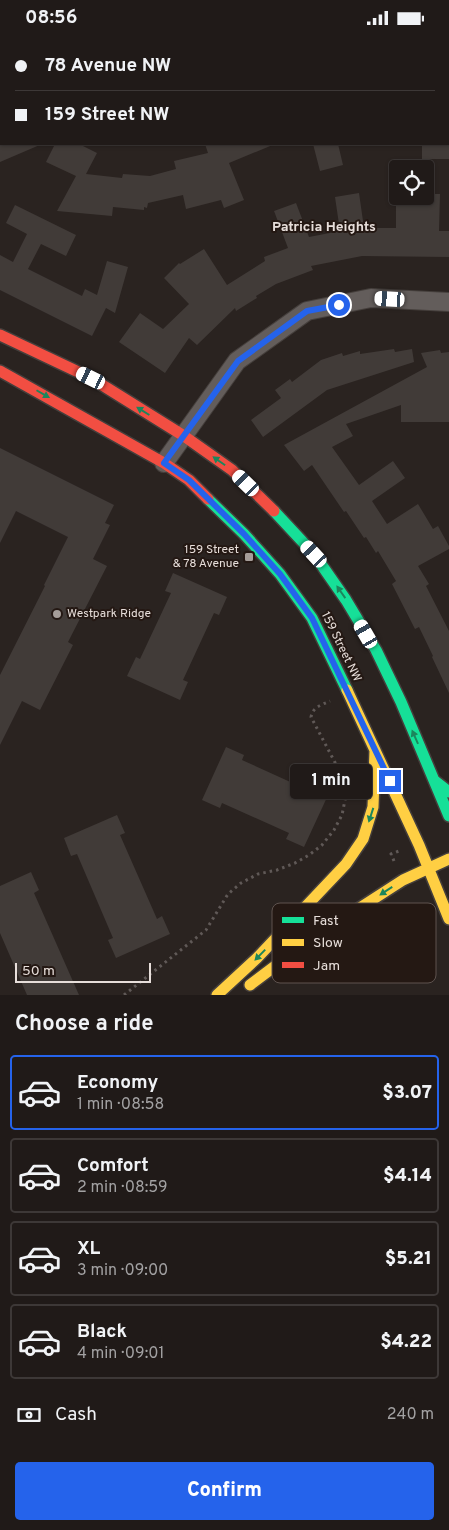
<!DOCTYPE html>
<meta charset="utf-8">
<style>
:root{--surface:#201a18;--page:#282321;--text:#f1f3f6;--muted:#a2a1a2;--line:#3d3837;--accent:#2563eb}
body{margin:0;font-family:Overpass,sans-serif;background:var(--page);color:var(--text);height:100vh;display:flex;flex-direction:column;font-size:19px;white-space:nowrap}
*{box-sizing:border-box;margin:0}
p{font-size:16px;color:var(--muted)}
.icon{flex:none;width:28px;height:28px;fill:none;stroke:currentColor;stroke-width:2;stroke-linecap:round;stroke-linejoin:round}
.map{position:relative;height:960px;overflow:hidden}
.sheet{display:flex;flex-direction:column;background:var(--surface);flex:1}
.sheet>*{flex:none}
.top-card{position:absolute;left:0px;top:0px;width:450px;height:110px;box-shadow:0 1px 4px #0004,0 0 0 1px var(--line);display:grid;align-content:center;height:110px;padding:0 15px;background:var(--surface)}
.fabs{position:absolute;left:389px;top:125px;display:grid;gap:10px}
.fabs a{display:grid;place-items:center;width:45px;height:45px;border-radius:5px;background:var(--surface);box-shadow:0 1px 4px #0004,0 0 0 1px var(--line);font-size:25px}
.scale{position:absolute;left:15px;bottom:12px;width:136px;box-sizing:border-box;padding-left:5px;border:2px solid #e7deda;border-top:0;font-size:14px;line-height:18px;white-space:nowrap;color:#e7deda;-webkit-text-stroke:4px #241813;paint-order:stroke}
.end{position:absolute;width:22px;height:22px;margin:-11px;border:6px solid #2563eb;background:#fff;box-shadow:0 0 0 2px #fff}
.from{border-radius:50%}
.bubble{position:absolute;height:35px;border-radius:5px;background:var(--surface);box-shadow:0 1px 4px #0004,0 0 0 1px var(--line);font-size:16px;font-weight:800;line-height:35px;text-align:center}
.car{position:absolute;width:15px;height:30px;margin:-15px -8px;border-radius:6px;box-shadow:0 0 4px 1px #0007;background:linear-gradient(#fff 24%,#345 0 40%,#fff 0 76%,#345 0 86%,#fff 0)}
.top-card b{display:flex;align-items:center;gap:18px;height:48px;font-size:19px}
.top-card b+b{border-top:1px solid var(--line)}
.top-card i{width:12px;height:12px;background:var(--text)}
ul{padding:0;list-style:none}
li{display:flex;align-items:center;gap:15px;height:75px;margin:0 10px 8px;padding:0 5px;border:2px solid var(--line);border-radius:5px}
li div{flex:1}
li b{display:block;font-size:19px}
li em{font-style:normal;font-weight:800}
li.active{border-color:var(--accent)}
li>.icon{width:45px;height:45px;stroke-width:1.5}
h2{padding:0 15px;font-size:22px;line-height:60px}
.pay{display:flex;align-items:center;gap:12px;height:55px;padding:0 15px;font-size:19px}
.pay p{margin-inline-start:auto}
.action{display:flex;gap:10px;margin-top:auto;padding:10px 15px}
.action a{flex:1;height:58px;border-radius:5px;background:var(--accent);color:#fff;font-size:20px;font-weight:800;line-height:58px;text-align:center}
.status{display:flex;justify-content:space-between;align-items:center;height:35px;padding:0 25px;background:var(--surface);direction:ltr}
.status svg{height:14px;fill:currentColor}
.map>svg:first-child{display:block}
.green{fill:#3c4c0f}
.building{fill:#413b38}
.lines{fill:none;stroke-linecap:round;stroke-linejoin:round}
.street-casing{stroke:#453f3c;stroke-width:20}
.fast-casing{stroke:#453f3c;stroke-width:14}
.slow-casing{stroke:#453f3c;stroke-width:14}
.jam-casing{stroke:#453f3c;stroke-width:14}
.path{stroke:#605957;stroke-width:3;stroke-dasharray:2.5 4;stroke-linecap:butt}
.street{stroke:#635d5b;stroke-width:18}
.fast{stroke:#16e098;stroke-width:11}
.slow{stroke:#ffcf43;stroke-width:11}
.jam{stroke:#f24e42;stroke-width:11}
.oneway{fill:#1c865c}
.route{stroke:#2563eb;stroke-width:6}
.poi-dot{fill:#a59d99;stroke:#241813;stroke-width:2}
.labels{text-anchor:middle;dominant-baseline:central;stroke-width:4;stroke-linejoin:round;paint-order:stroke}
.poi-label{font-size:12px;fill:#e7deda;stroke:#241813;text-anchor:end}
.street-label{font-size:12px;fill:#e7deda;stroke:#241813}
.neighbourhood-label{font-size:14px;font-weight:bold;fill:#e7deda;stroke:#241813}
.key{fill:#241813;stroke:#5e534f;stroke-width:1}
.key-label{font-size:14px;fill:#e7deda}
</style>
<div class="status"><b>08:56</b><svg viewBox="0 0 49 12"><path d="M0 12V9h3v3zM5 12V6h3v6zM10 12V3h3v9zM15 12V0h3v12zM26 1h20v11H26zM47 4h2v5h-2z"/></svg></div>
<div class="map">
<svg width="449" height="960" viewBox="0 0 449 960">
<rect width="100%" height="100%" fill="#2a2320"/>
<path class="green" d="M148 0H320L317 1H145Z"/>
<path class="building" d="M0 109H42L0 127Z
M55 109H79L97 118 86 139 122 143 123 139 150 141 176 134 174 126 208 118 205 109H275L229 128 244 165 224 173 221 165 186 174 183 160 148 168 147 173 144 172V175L113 172 112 181 57 176 76 141 46 127Z
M313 109H338L343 130 320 136Z
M422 109H449V124H422Z
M359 158 364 193H396V161H425V159H440L439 196H449V222L362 221 311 231 313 235 276 249 256 261 257 263 236 276 235 273 197 310 189 303 165 338 119 307 140 278 163 294 189 269 164 243 179 228 180 229 204 214 227 250 265 226 264 222 288 213 274 176 296 168 309 202 340 196 335 162Z
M15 170 76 200 66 221 41 209 28 234 82 261 85 254 97 260 107 226 128 232 115 278 106 273 92 301 0 255V220L13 227 27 199 6 188Z
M394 314 395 317 412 314 414 327 327 355 263 402 251 385 281 363 275 355 290 344 292 347 321 325 342 318 343 321 360 316V319Z
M440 315 441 318 449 317V387H401V370L346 389 353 401 332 412 359 450 393 426 405 443 372 466 387 489 418 469 433 494 438 491 449 511V514L418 531 429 549 426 551 449 596V658L432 622 433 621 419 592 415 594 392 549 396 546 378 516 376 518 366 502 364 503 346 476 344 477 312 430 304 436 284 410 427 332 421 318Z
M0 413 114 470 105 488 110 490 93 524 107 531 68 607 73 610 40 675 22 666 0 710V640L45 551 44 550 68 502 16 476 0 508Z
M173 538 227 562 219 580 214 578 183 645 188 647 180 665 127 641 136 622 140 624 171 558 165 556Z
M226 712 244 720 242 725 308 755 310 750 329 758 304 812 286 804 289 798 222 768 220 773 202 765Z
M117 780 125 798 120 800 157 884 162 881 170 899 116 923 108 905 113 903 77 819 71 821 64 803Z
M31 837 39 855 34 858 79 960H27L0 898V851Z"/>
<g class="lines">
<g class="street-casing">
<path id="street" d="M377 0V1
M91 1 94 0
M0 40 1 39
M164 428 237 326 307 276 371 263 449 267"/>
</g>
<g class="fast-casing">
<path id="fast" d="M208 464 244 499 280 539 312 583 347 655
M274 476 314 519 346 565 376 615 401 667 449 781
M435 746 449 757"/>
</g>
<g class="slow-casing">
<path id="slow" d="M347 655 419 810 449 884
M250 950 307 907 403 845 449 824
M217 960 257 923 346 829 363 804 373 772 375 715"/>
</g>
<g class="jam-casing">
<path id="jam" d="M0 300 91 343 184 401 232 435 274 476
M0 336 164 428 189 445 208 464"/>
</g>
<path class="path" d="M394 826 391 819 399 816
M124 960 206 895 228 859 241 848 258 839 277 835 295 828 309 820 322 810 334 795 342 780 346 760 339 735 311 682C313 672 321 670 330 666"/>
<use href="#street" class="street"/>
<use href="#fast" class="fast"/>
<use href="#slow" class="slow"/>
<use href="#jam" class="jam"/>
</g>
<defs><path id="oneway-solid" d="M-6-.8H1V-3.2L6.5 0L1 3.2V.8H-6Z" transform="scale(1.25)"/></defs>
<g class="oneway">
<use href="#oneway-solid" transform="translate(43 359) rotate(30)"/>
<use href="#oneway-solid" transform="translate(143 376) rotate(-148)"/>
<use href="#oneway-solid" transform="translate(219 426) rotate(-145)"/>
<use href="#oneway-solid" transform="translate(341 557) rotate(-125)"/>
<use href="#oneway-solid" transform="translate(415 702) rotate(-114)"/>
<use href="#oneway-solid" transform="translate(371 780) rotate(108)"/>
<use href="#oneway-solid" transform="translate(386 856) rotate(147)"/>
<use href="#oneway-solid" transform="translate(260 920) rotate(134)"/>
</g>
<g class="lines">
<path class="route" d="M339 270 307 276 238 326 164 428 189 445 244 499 280 539 312 583 390 746"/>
</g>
<g class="poi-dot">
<rect x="244" y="517" width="10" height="10" rx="2.5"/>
<circle cx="57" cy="579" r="5"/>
</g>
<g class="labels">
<g class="poi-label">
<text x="239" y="515">159 Street<tspan x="239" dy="14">&amp; 78 Avenue</tspan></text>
<text x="67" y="579" text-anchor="start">Westpark Ridge</text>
</g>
<g class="street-label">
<text transform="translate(341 612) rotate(64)">159 Street NW</text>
</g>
<g class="neighbourhood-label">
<text x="324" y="192">Patricia Heights</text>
</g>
</g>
<rect x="272" y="868" width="164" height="80" rx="8" class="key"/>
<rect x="282" y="882" width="22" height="6" fill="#16e098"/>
<rect x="282" y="904" width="22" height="7" fill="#ffcf43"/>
<rect x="282" y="927" width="22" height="6" fill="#f24e42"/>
<g class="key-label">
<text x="313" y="890">Fast</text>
<text x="313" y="912">Slow</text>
<text x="313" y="935">Jam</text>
</g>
</svg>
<div class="fabs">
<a><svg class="icon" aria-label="locate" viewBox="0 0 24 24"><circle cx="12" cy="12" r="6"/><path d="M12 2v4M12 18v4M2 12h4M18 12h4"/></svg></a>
</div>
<div class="scale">50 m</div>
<i class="end from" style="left:339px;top:270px"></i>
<i class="end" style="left:390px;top:746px"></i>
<div class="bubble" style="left:290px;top:729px;width:82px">1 min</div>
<i class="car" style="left:390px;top:264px;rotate:273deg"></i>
<i class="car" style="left:91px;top:343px;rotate:296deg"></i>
<i class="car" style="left:246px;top:448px;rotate:314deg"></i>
<i class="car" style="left:314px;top:519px;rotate:317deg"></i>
<i class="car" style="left:366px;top:599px;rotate:330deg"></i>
<div class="top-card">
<b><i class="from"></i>78 Avenue NW</b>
<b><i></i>159 Street NW</b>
</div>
</div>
<section class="sheet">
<h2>Choose a ride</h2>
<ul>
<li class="active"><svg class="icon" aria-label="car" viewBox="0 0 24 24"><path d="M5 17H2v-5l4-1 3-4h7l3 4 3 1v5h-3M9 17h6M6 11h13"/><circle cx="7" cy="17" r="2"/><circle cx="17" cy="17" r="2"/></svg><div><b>Economy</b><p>1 min · 08:58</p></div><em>$3.07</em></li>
<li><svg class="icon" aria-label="car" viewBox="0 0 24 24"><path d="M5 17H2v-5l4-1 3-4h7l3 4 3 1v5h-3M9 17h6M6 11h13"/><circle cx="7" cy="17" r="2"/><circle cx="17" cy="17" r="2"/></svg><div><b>Comfort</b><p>2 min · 08:59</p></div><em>$4.14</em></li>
<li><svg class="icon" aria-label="car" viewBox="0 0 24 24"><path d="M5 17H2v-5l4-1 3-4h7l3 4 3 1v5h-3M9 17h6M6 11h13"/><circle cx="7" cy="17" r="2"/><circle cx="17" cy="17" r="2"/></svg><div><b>XL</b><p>3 min · 09:00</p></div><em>$5.21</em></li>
<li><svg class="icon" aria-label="car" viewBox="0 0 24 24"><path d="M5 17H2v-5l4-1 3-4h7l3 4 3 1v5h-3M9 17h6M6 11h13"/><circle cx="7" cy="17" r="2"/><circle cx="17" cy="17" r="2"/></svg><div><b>Black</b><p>4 min · 09:01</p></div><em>$4.22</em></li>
</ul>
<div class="pay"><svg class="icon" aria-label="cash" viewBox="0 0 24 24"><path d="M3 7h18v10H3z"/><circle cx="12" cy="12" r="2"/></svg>Cash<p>240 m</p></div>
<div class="action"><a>Confirm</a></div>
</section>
